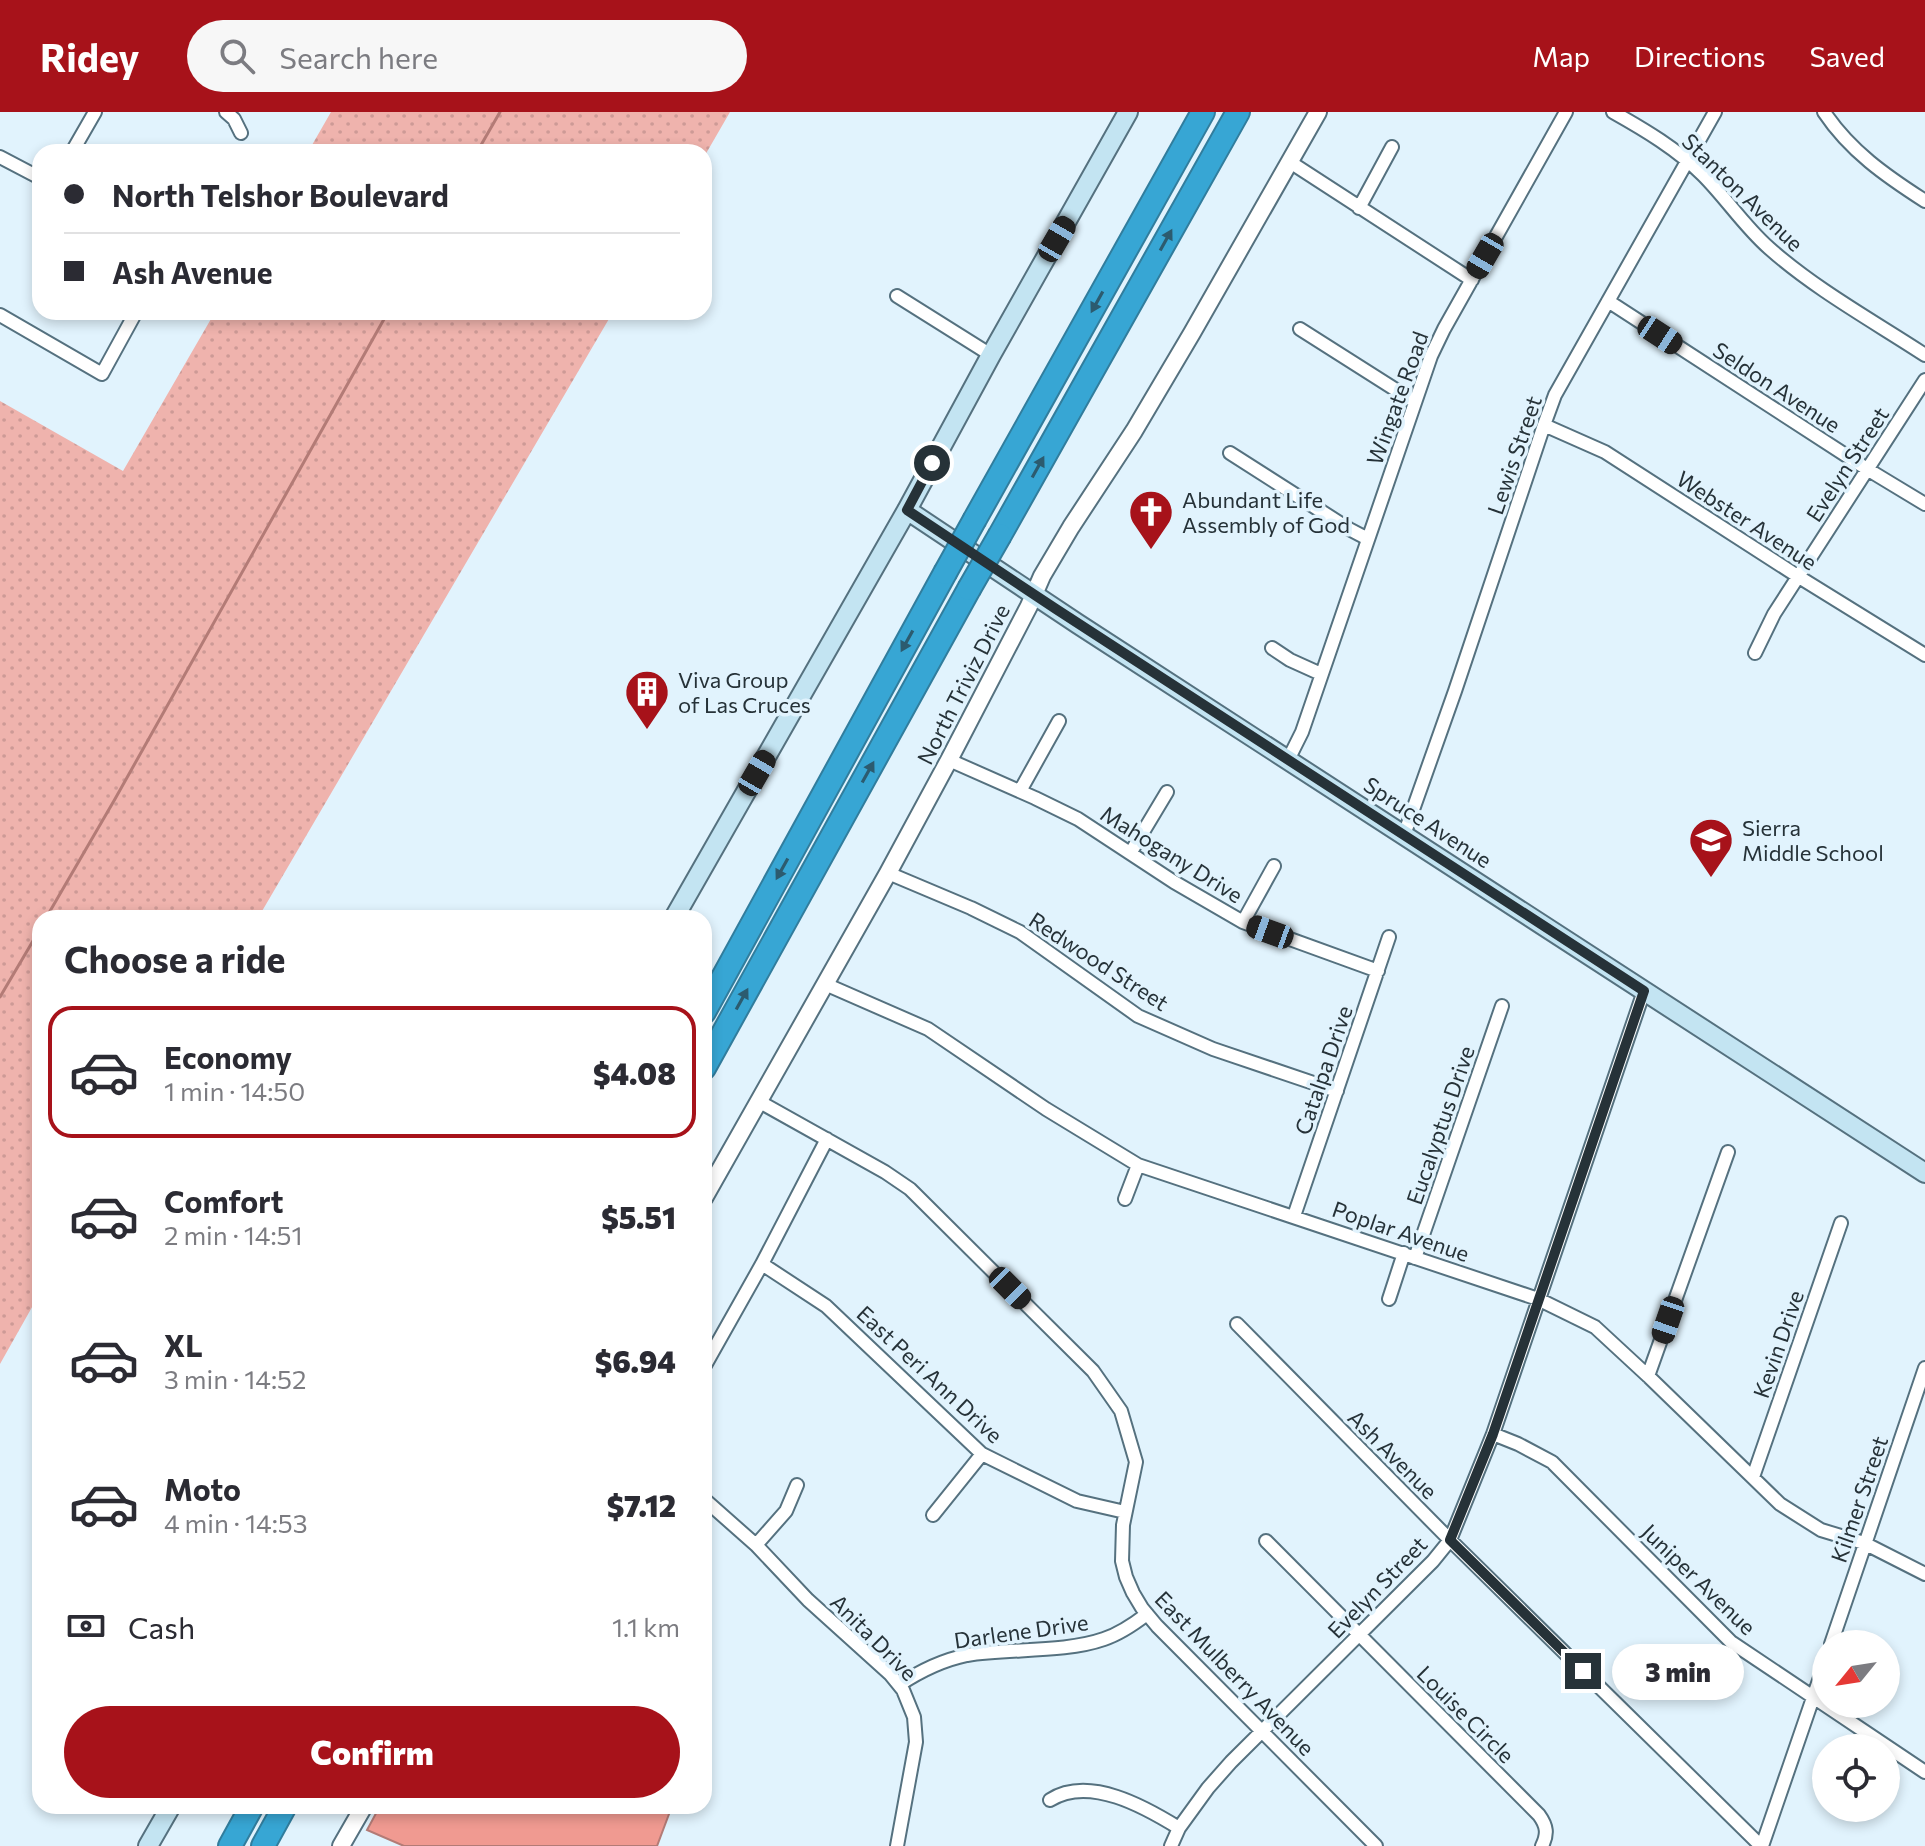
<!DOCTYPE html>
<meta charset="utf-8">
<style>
:root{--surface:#fff;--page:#f7f7f7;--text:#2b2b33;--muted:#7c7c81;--line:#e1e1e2;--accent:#a7121a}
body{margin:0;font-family:Commissioner,sans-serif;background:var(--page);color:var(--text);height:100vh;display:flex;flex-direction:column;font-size:30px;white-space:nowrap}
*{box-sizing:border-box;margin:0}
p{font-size:26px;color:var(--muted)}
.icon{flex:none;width:44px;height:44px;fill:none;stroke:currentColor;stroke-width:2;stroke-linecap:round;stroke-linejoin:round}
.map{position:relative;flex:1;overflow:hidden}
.drawer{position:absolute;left:32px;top:798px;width:680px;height:904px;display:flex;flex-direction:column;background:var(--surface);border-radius:24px;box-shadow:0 4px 12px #0003}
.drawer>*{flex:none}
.top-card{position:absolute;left:32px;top:32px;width:680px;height:176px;border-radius:24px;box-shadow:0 4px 12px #0003;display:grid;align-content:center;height:176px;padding:0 32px;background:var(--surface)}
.needle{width:52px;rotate:240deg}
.buttons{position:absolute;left:1812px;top:1518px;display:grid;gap:16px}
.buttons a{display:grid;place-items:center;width:88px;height:88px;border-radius:50%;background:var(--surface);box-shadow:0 4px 12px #0003;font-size:40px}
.end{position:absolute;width:36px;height:36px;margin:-18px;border:10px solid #263238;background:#fff;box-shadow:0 0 0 4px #fff}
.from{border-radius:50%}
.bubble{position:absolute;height:56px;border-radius:28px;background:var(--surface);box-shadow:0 4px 12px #0003;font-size:26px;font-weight:800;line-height:56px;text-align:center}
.car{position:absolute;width:24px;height:48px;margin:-24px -12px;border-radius:10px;box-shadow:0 0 6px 2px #0007;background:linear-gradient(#222 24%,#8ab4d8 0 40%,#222 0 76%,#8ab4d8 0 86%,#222 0)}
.top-card b{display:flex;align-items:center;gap:28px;height:76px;font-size:30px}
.top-card b+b{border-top:2px solid var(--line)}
.top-card i{width:20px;height:20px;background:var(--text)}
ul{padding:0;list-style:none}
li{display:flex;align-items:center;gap:24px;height:132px;margin:0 16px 12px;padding:0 16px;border:4px solid transparent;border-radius:24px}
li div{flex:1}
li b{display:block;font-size:30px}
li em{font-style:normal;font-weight:800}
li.on{border-color:var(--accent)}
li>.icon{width:72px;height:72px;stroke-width:1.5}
h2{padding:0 32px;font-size:36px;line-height:96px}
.pay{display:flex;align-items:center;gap:20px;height:88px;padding:0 32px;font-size:30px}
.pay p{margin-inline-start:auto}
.button{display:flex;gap:16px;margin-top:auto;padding:16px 32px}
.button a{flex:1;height:92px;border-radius:48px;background:var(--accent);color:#fff;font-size:32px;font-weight:800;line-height:92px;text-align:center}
header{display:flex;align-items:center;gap:48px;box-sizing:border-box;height:112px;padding:0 40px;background:var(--accent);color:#fff}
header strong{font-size:38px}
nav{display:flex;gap:44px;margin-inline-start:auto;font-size:28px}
.search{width:560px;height:72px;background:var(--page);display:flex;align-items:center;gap:20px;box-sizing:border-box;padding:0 28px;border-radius:44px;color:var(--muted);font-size:30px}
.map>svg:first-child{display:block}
.grass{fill:url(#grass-dots)}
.water{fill:#f09a91;stroke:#b37b76;stroke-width:2}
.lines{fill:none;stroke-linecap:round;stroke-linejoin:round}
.stream{stroke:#b37b76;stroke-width:3}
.minor-casing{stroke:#55717f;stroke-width:16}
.tertiary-casing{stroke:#55717f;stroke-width:20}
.secondary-casing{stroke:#55717f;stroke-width:22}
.motorway-casing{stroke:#317d9d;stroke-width:26}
.minor{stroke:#fff;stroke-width:12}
.tertiary{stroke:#fff;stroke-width:16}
.secondary{stroke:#c3e4f2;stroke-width:18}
.motorway{stroke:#37a6d4;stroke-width:22}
.motorway-bridge-casing{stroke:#317d9d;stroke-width:26;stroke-linecap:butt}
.motorway-bridge{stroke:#37a6d4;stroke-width:22}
.oneway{fill:#2c5b6f}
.route{stroke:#263238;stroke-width:10}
.labels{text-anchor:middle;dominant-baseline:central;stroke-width:7;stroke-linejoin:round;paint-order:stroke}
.street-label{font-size:22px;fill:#263238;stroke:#e1f3fd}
.poi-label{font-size:22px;fill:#263238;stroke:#e1f3fd;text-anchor:start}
</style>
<header>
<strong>Ridey</strong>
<div class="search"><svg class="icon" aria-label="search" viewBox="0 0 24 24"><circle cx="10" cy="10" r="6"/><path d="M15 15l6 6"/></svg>Search here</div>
<nav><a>Map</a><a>Directions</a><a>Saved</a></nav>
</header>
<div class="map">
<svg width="1925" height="1734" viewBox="0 0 1925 1734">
<defs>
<pattern id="grass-dots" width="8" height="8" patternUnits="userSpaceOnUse" patternTransform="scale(2)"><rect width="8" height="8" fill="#efb3ad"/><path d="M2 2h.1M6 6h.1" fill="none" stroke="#cd9a96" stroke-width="1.8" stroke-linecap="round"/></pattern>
</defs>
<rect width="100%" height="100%" fill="#e1f3fd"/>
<path class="grass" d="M331 0H730L704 45V40H308Z
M215 200H613L258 806H40V1181L0 1252V289L123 359Z"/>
<path class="water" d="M380 1694H672L657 1734H404L367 1718Z"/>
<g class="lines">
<path class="stream" d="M477 40 500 0
M46 806 115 687 388 200
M0 885 40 817"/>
<g class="minor-casing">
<path id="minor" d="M226 0 234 7 241 21
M1613 0C1645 18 1677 37 1703 63 1726 86 1744 114 1769 136 1815 177 1873 209 1925 243
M1824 0C1850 39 1886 64 1925 89
M72 40 95 0
M0 45 40 66
M1290 50 1472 168
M1359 96 1392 35
M897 184 991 243
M1608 189 1867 357 1925 392
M0 203 102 262 136 200
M1300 217 1415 290
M1544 313 1605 340 1799 465 1925 543
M1230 341 1349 417 1368 427
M1272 536 1290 548 1321 562
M1755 541 1774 502 1925 268
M949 648 1035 686 1078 707 1174 770 1243 810 1378 859
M1288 648 1302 620 1431 244 1444 217 1566 0
M1020 679 1059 609
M1404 723 1455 579 1544 313 1555 283 1715 0
M1131 740 1167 680
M888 761 971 796 1020 820 1138 904 1213 937 1337 979
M1243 810 1274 754
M825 872 928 917 1046 997 1138 1053 1538 1187 1595 1215 1648 1264 1780 1392 1821 1418 1864 1431 1925 1462
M758 989 885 1060 910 1077 1093 1259 1121 1299 1136 1350 1123 1413 1122 1449 1126 1465 1133 1481 1142 1496 1157 1514 1376 1734
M1125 1087 1138 1053
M1294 1104 1389 825
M1415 1146 1502 894
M762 1152 826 1194 982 1342 1077 1389 1125 1400
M1389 1187 1404 1141
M1237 1212 1450 1428 1761 1734
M704 1255 762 1152 827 1027
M1648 1264 1728 1040
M1493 1322 1518 1332 1552 1350 1731 1530 1925 1660
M1753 1365 1841 1111
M704 1387 756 1433 808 1488 890 1562 903 1578 914 1605 916 1630 897 1734
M933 1403 982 1342
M1266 1429 1539 1703C1547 1714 1548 1722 1542 1734
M756 1433 786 1399 797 1373
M1831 1532 1925 1256
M899 1573C920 1559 943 1548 967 1543 1010 1536 1064 1541 1104 1527 1119 1522 1134 1512 1147 1502
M1050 1688C1089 1663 1145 1695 1179 1716
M1171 1734 1179 1716 1208 1676 1231 1650 1433 1449 1450 1428 1493 1322 1644 879
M1762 1734 1826 1548"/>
</g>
<g class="tertiary-casing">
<path id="tertiary" d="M704 1086 888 761 949 648 1029 494 1042 464 1071 415 1134 319 1192 221 1318 0
M341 1734 364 1694"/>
</g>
<g class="secondary-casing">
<path id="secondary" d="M907 398 1078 512 1925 1061
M674 806 907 398 991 243 1128 0
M148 1734 171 1694"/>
</g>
<g class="motorway-casing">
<path id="motorway" d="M975 407 1203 0
M1000 423 1238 0
M704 900 945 461
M704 956 969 477
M230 1734 252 1694
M263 1734 285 1694"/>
</g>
<use href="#minor" class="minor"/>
<use href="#tertiary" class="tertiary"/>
<use href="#secondary" class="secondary"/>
<use href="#motorway" class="motorway"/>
<g class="motorway-bridge-casing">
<path id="motorway-bridge" d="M945 461 975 407
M969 477 1000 423"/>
</g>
<use href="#motorway-bridge" class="motorway-bridge"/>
</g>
<defs><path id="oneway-solid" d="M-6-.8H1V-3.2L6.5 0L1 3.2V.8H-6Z" transform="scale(2)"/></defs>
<g class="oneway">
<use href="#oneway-solid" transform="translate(1166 128) rotate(-61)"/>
<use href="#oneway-solid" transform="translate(1097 190) rotate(119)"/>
<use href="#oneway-solid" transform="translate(1038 355) rotate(-61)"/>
<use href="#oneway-solid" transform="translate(907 529) rotate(119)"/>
<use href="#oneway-solid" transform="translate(868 660) rotate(-61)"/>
<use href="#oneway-solid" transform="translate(782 757) rotate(119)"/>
<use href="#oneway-solid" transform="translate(742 887) rotate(-61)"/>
</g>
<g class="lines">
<path class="route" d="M932 351 907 398 1056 497 1644 879 1493 1322 1450 1428 1583 1559"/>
</g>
<defs>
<g id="church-pin" transform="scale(2.3)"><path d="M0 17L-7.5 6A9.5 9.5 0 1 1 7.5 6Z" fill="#a7121a" stroke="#e1f3fd"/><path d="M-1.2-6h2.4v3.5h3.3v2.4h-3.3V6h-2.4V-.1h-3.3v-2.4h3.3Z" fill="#fff"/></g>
<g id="building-pin" transform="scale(2.3)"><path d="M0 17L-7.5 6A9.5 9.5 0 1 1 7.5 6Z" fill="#a7121a" stroke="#e1f3fd"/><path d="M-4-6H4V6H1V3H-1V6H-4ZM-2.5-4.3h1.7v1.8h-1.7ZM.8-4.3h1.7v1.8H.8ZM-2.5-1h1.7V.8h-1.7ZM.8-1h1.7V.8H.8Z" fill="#fff"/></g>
<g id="school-pin" transform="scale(2.3)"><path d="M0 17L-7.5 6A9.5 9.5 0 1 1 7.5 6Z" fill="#a7121a" stroke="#e1f3fd"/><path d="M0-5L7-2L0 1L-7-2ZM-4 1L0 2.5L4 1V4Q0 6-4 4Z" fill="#fff"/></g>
</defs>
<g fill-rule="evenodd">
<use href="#church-pin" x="1151" y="400"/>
<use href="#building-pin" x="647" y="580"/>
<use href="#school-pin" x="1711" y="728"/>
</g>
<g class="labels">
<g class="street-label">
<text transform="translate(1743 80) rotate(44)">Stanton Avenue</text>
<text transform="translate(1777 275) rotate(33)">Seldon Avenue</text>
<text transform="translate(1397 286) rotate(-70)">Wingate Road</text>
<text transform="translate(1514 343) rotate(-71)">Lewis Street</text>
<text transform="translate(1847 352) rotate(-57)">Evelyn Street</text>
<text transform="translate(1747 408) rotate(33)">Webster Avenue</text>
<text transform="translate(963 572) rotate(-63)">North Triviz Drive</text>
<text transform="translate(1428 710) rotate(33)">Spruce Avenue</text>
<text transform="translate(1172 742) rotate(32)">Mahogany Drive</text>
<text transform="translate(1099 849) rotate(33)">Redwood Street</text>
<text transform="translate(1323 958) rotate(-71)">Catalpa Drive</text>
<text transform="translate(1440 1013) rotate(-71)">Eucalyptus Drive</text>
<text transform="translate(1401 1119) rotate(19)">Poplar Avenue</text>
<text transform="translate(1778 1232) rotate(-71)">Kevin Drive</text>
<text transform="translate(930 1262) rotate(43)">East Peri Ann Drive</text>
<text transform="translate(1393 1342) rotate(45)">Ash Avenue</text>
<text transform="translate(1859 1387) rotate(-71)">Kilmer Street</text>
<text transform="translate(1699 1467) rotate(44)">Juniper Avenue</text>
<text transform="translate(1377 1475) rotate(-46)">Evelyn Street</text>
<text transform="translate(1021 1519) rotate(-8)">Darlene Drive</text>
<text transform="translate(874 1525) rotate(45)">Anita Drive</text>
<text transform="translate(1235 1561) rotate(46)">East Mulberry Avenue</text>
<text transform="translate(1466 1602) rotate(45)">Louise Circle</text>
</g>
<g class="poi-label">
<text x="1182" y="387">Abundant Life<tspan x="1182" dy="25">Assembly of God</tspan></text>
<text x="678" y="567">Viva Group<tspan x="678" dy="25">of Las Cruces</tspan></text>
<text x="1742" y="715">Sierra<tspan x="1742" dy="25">Middle School</tspan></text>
</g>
</g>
</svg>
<div class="buttons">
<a><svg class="needle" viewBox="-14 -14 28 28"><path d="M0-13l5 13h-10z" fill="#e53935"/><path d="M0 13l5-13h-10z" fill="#7c7c81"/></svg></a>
<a><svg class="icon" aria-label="locate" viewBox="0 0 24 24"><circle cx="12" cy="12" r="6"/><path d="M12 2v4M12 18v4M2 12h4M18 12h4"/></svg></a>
</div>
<i class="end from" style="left:932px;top:351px"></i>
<i class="end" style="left:1583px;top:1559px"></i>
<div class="bubble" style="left:1612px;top:1532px;width:132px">3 min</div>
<i class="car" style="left:1057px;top:127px;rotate:30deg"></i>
<i class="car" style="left:1485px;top:144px;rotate:210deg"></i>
<i class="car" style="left:1660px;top:223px;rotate:123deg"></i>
<i class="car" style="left:757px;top:661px;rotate:30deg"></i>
<i class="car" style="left:1270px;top:820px;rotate:290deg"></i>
<i class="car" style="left:1010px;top:1176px;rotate:135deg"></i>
<i class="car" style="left:1668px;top:1208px;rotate:199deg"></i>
<div class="top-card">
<b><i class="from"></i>North Telshor Boulevard</b>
<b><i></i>Ash Avenue</b>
</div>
<section class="drawer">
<h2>Choose a ride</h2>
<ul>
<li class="on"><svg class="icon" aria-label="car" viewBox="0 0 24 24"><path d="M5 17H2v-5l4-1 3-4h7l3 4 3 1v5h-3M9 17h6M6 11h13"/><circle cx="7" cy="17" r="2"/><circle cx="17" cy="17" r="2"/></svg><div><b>Economy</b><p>1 min · 14:50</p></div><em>$4.08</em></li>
<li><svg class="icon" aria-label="car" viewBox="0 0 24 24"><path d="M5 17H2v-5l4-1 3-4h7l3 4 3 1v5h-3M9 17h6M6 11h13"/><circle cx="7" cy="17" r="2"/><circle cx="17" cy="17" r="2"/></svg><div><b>Comfort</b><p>2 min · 14:51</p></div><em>$5.51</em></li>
<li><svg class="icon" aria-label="car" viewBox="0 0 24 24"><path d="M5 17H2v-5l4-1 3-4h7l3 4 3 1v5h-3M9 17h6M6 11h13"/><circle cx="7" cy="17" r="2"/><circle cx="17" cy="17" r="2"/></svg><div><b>XL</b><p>3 min · 14:52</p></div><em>$6.94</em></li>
<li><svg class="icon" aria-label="car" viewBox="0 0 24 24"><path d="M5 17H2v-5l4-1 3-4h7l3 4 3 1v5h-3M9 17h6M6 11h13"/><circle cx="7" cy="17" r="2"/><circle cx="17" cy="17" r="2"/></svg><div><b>Moto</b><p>4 min · 14:53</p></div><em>$7.12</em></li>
</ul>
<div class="pay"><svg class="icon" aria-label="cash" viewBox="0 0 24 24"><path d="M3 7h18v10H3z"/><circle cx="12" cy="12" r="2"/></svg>Cash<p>1.1 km</p></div>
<div class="button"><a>Confirm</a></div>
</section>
</div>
